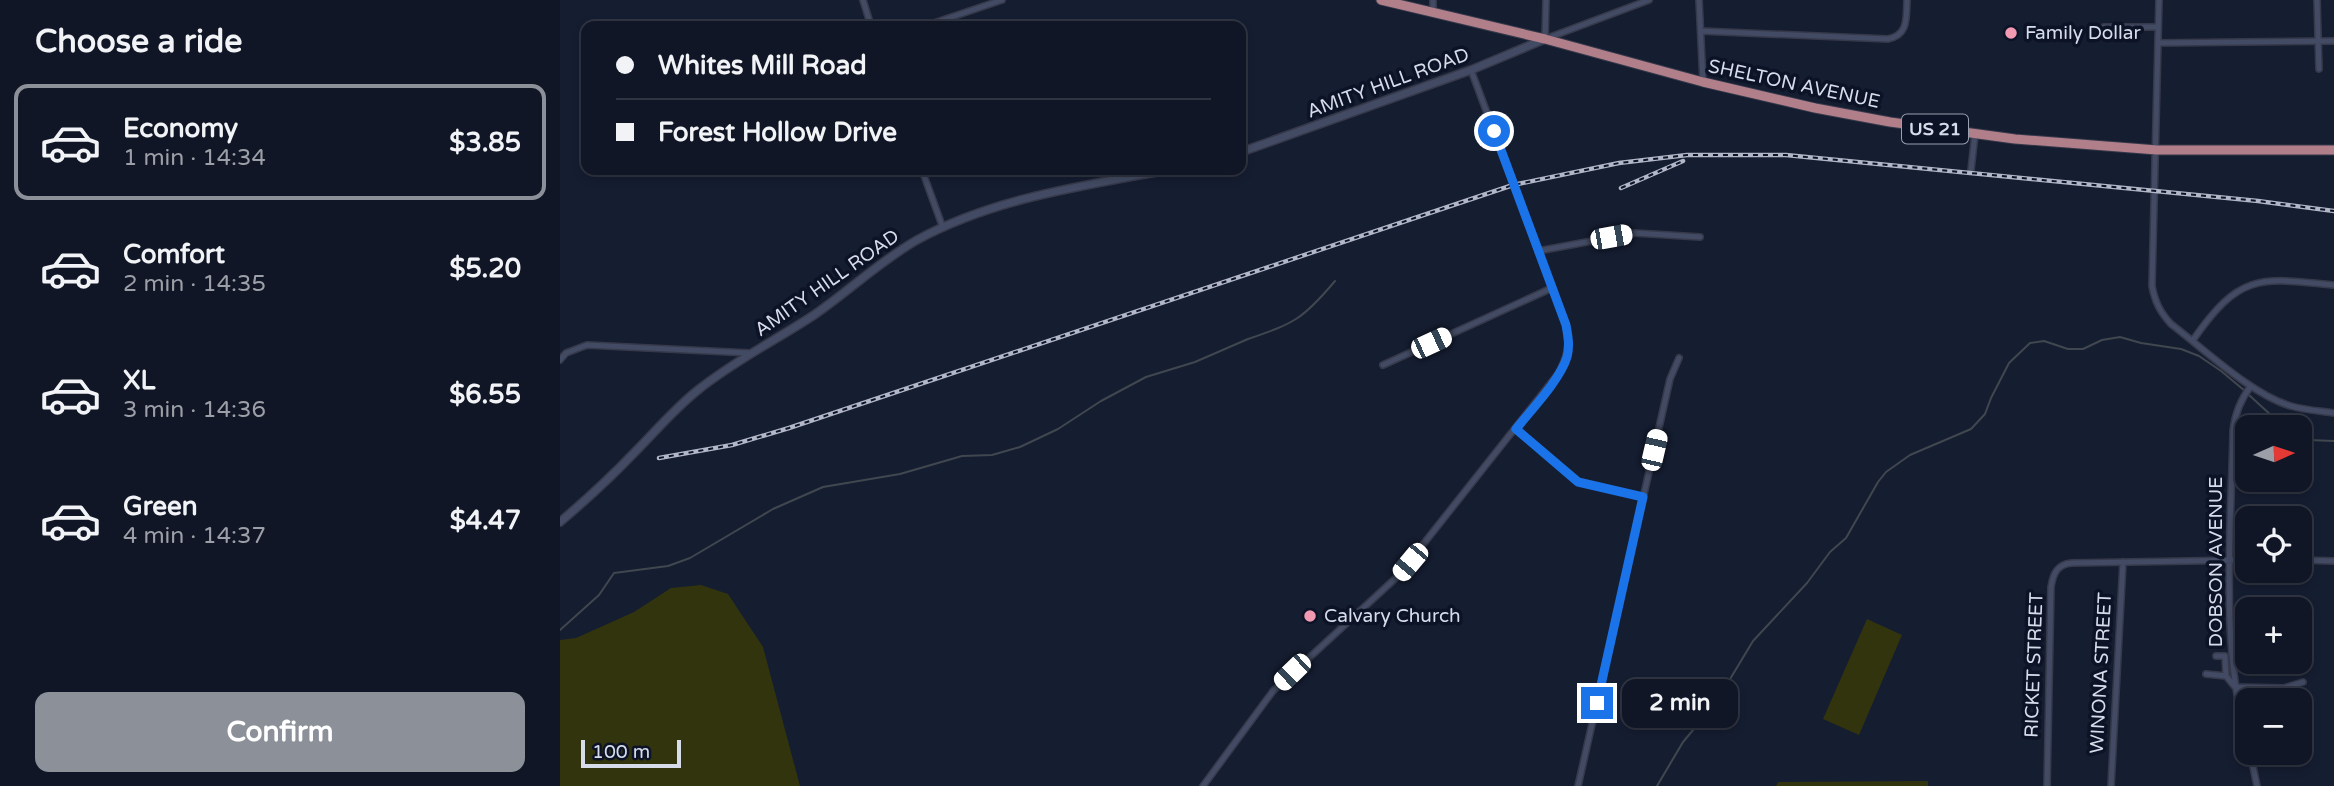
<!DOCTYPE html>
<meta charset="utf-8">
<style>
:root{--surface:#101625;--page:#191f2d;--text:#f1f3f6;--muted:#9c9fa7;--line:#303542;--accent:#8c9099}
body{margin:0;font-family:"Varela Round",sans-serif;background:var(--page);color:var(--text);height:100vh;display:flex;flex-direction:column;font-size:26px;white-space:nowrap}
*{box-sizing:border-box;margin:0}
p{font-size:23px;color:var(--muted)}
.icon{flex:none;width:38px;height:38px;fill:none;stroke:currentColor;stroke-width:2;stroke-linecap:round;stroke-linejoin:round}
.map{position:relative;flex:1;overflow:hidden}
.sheet{display:flex;flex-direction:column;background:var(--surface);width:560px}
.sheet>*{flex:none}
.top-card{position:absolute;left:21px;top:21px;width:665px;height:154px;border-radius:14px;box-shadow:0 4px 10px #0003,0 0 0 2px var(--line);display:grid;align-content:center;height:154px;padding:0 35px;background:var(--surface)}
.needle{width:46px;rotate:87deg}
.tools{position:absolute;left:1675px;top:415px;display:grid;gap:14px}
.tools a{display:grid;place-items:center;width:77px;height:77px;border-radius:14px;background:var(--surface);box-shadow:0 4px 10px #0003,0 0 0 2px var(--line);font-size:35px}
.scale{position:absolute;left:21px;bottom:18px;width:100px;box-sizing:border-box;padding-left:7px;border:4px solid #d6dcea;border-top:0;font-size:19px;line-height:24px;white-space:nowrap;color:#d6dcea;-webkit-text-stroke:5px #0c1327;paint-order:stroke}
.end{position:absolute;width:32px;height:32px;margin:-16px;border:9px solid #1a73e8;background:#fff;box-shadow:0 0 0 4px #fff}
.from{border-radius:50%}
.bubble{position:absolute;height:49px;border-radius:14px;background:var(--surface);box-shadow:0 4px 10px #0003,0 0 0 2px var(--line);font-size:23px;font-weight:700;line-height:49px;text-align:center}
.car{position:absolute;width:21px;height:42px;margin:-21px -10px;border-radius:9px;box-shadow:0 0 5px 2px #0007;background:linear-gradient(#fff 24%,#345 0 40%,#fff 0 76%,#345 0 86%,#fff 0)}
.top-card b{display:flex;align-items:center;gap:24px;height:66px;font-size:26px}
.top-card b+b{border-top:2px solid var(--line)}
.top-card i{width:18px;height:18px;background:var(--text)}
ul{padding:0;list-style:none}
li{display:flex;align-items:center;gap:21px;height:116px;margin:0 14px 10px;padding:0 21px;border:4px solid transparent;border-radius:14px}
li div{flex:1}
li b{display:block;font-size:26px}
li em{font-style:normal;font-weight:700}
li.on{border-color:var(--accent)}
li>.icon{width:63px;height:63px;stroke-width:1.5}
h2{padding:0 35px;font-size:32px;line-height:84px}
.cta{display:flex;gap:14px;margin-top:auto;padding:14px 35px}
.cta a{flex:1;height:80px;border-radius:14px;background:var(--accent);color:#fff;font-size:28px;font-weight:700;line-height:80px;text-align:center}
main{display:flex;flex:1;min-height:0}
.map>svg:first-child{display:block}
.green{fill:#32340e}
.lines{fill:none;stroke-linecap:round;stroke-linejoin:round}
.stream{stroke:#40474f;stroke-width:2}
.minor-casing{stroke:#36394a;stroke-width:8}
.tertiary-casing{stroke:#36394a;stroke-width:10}
.primary-casing{stroke:#36394a;stroke-width:11}
.minor{stroke:#424b63;stroke-width:5}
.tertiary{stroke:#424b63;stroke-width:7}
.primary{stroke:#b07f8a;stroke-width:9}
.rail-casing{stroke:#b1b7c7;stroke-width:4.5}
.rail{stroke:#0c1327;stroke-width:2;stroke-dasharray:5;stroke-linecap:butt}
.route{stroke:#1a73e8;stroke-width:9}
.poi-dot{fill:#f19ab2;stroke:#0c1327;stroke-width:2.5}
.labels{text-anchor:middle;dominant-baseline:central;stroke-width:7;stroke-linejoin:round;paint-order:stroke}
.shield{fill:#0c1327;stroke:#99a0b0;stroke-width:2}
.shield-label{font-size:18px;font-weight:bold;fill:#d6dcea}
.poi-label{font-size:19px;fill:#d6dcea;stroke:#0c1327;text-anchor:start}
.street-label{font-size:19px;fill:#d6dcea;stroke:#0c1327}
</style>
<main>
<section class="sheet">
<h2>Choose a ride</h2>
<ul>
<li class="on"><svg class="icon" aria-label="car" viewBox="0 0 24 24"><path d="M5 17H2v-5l4-1 3-4h7l3 4 3 1v5h-3M9 17h6M6 11h13"/><circle cx="7" cy="17" r="2"/><circle cx="17" cy="17" r="2"/></svg><div><b>Economy</b><p>1 min · 14:34</p></div><em>$3.85</em></li>
<li><svg class="icon" aria-label="car" viewBox="0 0 24 24"><path d="M5 17H2v-5l4-1 3-4h7l3 4 3 1v5h-3M9 17h6M6 11h13"/><circle cx="7" cy="17" r="2"/><circle cx="17" cy="17" r="2"/></svg><div><b>Comfort</b><p>2 min · 14:35</p></div><em>$5.20</em></li>
<li><svg class="icon" aria-label="car" viewBox="0 0 24 24"><path d="M5 17H2v-5l4-1 3-4h7l3 4 3 1v5h-3M9 17h6M6 11h13"/><circle cx="7" cy="17" r="2"/><circle cx="17" cy="17" r="2"/></svg><div><b>XL</b><p>3 min · 14:36</p></div><em>$6.55</em></li>
<li><svg class="icon" aria-label="car" viewBox="0 0 24 24"><path d="M5 17H2v-5l4-1 3-4h7l3 4 3 1v5h-3M9 17h6M6 11h13"/><circle cx="7" cy="17" r="2"/><circle cx="17" cy="17" r="2"/></svg><div><b>Green</b><p>4 min · 14:37</p></div><em>$4.47</em></li>
</ul>
<div class="cta"><a>Confirm</a></div>
</section>
<div class="map">
<svg width="1774" height="786" viewBox="0 0 1774 786">
<rect width="100%" height="100%" fill="#151d31"/>
<path class="green" d="M141 585 168 594 203 647 240 786H0V640L16 638 74 612 111 588Z
M1307 619 1342 635 1299 735 1263 719Z
M1368 781V786H1216L1218 782Z"/>
<g class="lines">
<path class="stream" d="M1689 395 1724 427
M1740 436 1749 440 1774 441
M0 630 39 595 54 573 108 566 130 558 213 509 263 487 340 474 402 456 432 455 460 447 498 429 541 401 586 377 635 362 688 339C735 323 743 319 775 281
M1097 786 1123 742 1155 704 1193 641 1247 583 1270 552 1286 538 1318 482 1326 472 1350 455 1411 429 1425 414 1431 398 1449 363 1470 343 1484 341 1508 349H1523L1542 340 1560 337 1581 343 1621 349 1639 356 1661 371 1685 391"/>
<g class="minor-casing">
<path id="minor" d="M303 0 311 26
M873 0V13
M986 0 985 39 1089 0
M1139 0 1143 82
M1599 0 1592 286C1595 302 1600 312 1611 324 1644 349 1692 395 1731 406 1745 410 1760 411 1774 413
M1757 0 1759 69
M365 26 442 0
M1544 27H1598
M1141 31 1328 39C1349 35 1346 17 1347 0
M1598 43 1774 41
M362 170 383 228
M1411 170 1415 134
M978 251 1075 233 1140 237
M1633 340C1679 274 1698 277 1774 285
M0 360 6 353 27 345 190 353
M823 365 992 288
M956 429 1019 482 1083 497
M1740 560 1774 561
M1656 656H1665L1666 676
M1646 674 1666 676 1675 687 1724 688 1743 682
M1687 743C1660 641 1671 535 1673 431 1675 413 1680 400 1691 386
M1690 752 1697 786
M643 786 713 691 838 576 998 374C1008 356 1010 344 1006 325L911 70
M1018 786 1110 379 1119 358
M1487 786 1491 587C1493 574 1497 564 1512 563L1687 560
M1551 786 1563 562"/>
</g>
<g class="tertiary-casing">
<path id="tertiary" d="M681 152 911 70 985 39
M0 522C26 500 50 478 74 453 95 432 114 409 138 390 174 361 216 340 254 315 289 291 320 261 357 240 434 198 522 186 607 170"/>
</g>
<g class="primary-casing">
<path id="primary" d="M821 0 985 39 1143 82 1255 108 1330 122 1455 139 1597 150H1774"/>
</g>
<use href="#minor" class="minor"/>
<use href="#tertiary" class="tertiary"/>
<use href="#primary" class="primary"/>
<g class="rail-casing">
<path id="rail" d="M1061 188 1123 161
M99 458 172 445 229 428 953 185 1059 163 1127 155H1226L1698 201 1774 211"/>
</g>
<use href="#rail" class="rail"/>
</g>
<g class="lines">
<path class="route" d="M934 131 1006 325C1008 336 1010 346 1007 357 1000 380 971 410 956 429L1018 482 1083 497 1037 703"/>
</g>
<g class="poi-dot">
<circle cx="1451" cy="33" r="7"/>
<circle cx="750" cy="616" r="7"/>
</g>
<g class="labels">
<rect class="shield" x="1342" y="114.5" width="66" height="29" rx="5"/>
<g class="shield-label">
<text x="1375" y="129">US 21</text>
</g>
<g class="poi-label">
<text x="1465" y="33">Family Dollar</text>
<text x="764" y="616">Calvary Church</text>
</g>
<g class="street-label">
<text transform="translate(828 83) rotate(-20)">AMITY HILL ROAD</text>
<text transform="translate(1234 84) rotate(12)">SHELTON AVENUE</text>
<text transform="translate(267 283) rotate(-35)">AMITY HILL ROAD</text>
<text transform="translate(1656 562) rotate(-90)">DOBSON AVENUE</text>
<text transform="translate(1474 665) rotate(-88)">RICKET STREET</text>
<text transform="translate(1541 673) rotate(-87)">WINONA STREET</text>
</g>
</g>
</svg>
<div class="tools">
<a><svg class="needle" viewBox="-14 -14 28 28"><path d="M0-13l5 13h-10z" fill="#e53935"/><path d="M0 13l5-13h-10z" fill="#9c9fa7"/></svg></a>
<a><svg class="icon" aria-label="locate" viewBox="0 0 24 24"><circle cx="12" cy="12" r="6"/><path d="M12 2v4M12 18v4M2 12h4M18 12h4"/></svg></a>
<a>+</a>
<a>−</a>
</div>
<div class="scale">100 m</div>
<i class="end from" style="left:934px;top:131px"></i>
<i class="end" style="left:1037px;top:703px"></i>
<div class="bubble" style="left:1062px;top:679px;width:116px">2 min</div>
<i class="car" style="left:1051px;top:237px;rotate:80deg"></i>
<i class="car" style="left:871px;top:343px;rotate:65deg"></i>
<i class="car" style="left:1094px;top:450px;rotate:13deg"></i>
<i class="car" style="left:850px;top:562px;rotate:220deg"></i>
<i class="car" style="left:732px;top:672px;rotate:226deg"></i>
<div class="top-card">
<b><i class="from"></i>Whites Mill Road</b>
<b><i></i>Forest Hollow Drive</b>
</div>
</div>
</main>
